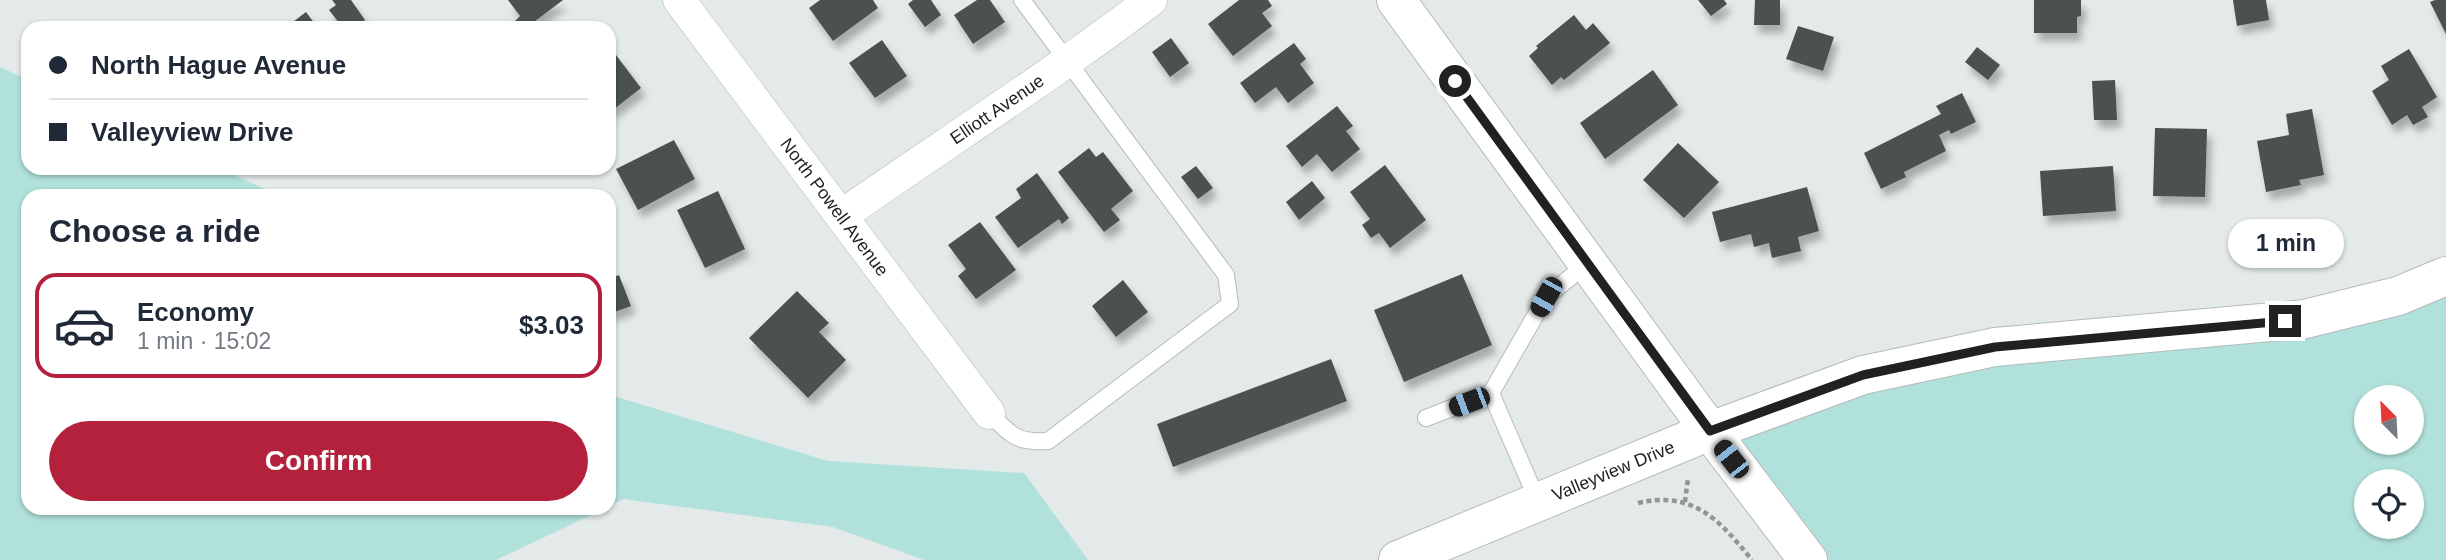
<!DOCTYPE html>
<meta charset="utf-8">
<style>
:root{--surface:#fff;--page:#f6f6f7;--text:#1f2937;--muted:#747a83;--line:#e0e1e3;--accent:#b3213c}
body{margin:0;font-family:Arial,sans-serif;background:var(--page);color:var(--text);height:100vh;display:flex;flex-direction:column;font-size:26px;white-space:nowrap}
*{box-sizing:border-box;margin:0}
p{font-size:23px;color:var(--muted)}
.icon{flex:none;width:38px;height:38px;fill:none;stroke:currentColor;stroke-width:2;stroke-linecap:round;stroke-linejoin:round}
.map{position:relative;flex:1;overflow:hidden}
.details{position:absolute;left:21px;top:189px;width:595px;height:326px;display:flex;flex-direction:column;background:var(--surface);border-radius:21px;box-shadow:0 2px 5px #0004}
.details>*{flex:none}
.banner{position:absolute;left:21px;top:21px;width:595px;height:154px;border-radius:21px;box-shadow:0 2px 5px #0004;display:grid;align-content:center;height:154px;padding:0 28px;background:var(--surface)}
.needle{width:46px;rotate:336deg}
.buttons{position:absolute;left:2354px;top:385px;display:grid;gap:14px}
.buttons a{display:grid;place-items:center;width:70px;height:70px;border-radius:50%;background:var(--surface);box-shadow:0 2px 5px #0004;font-size:35px}
.end{position:absolute;width:32px;height:32px;margin:-16px;border:9px solid #1f2221;background:#fff;box-shadow:0 0 0 4px #fff}
.from{border-radius:50%}
.bubble{position:absolute;height:49px;border-radius:24px;background:var(--surface);box-shadow:0 2px 5px #0004;font-size:23px;font-weight:600;line-height:49px;text-align:center}
.car{position:absolute;width:21px;height:42px;margin:-21px -10px;border-radius:9px;box-shadow:0 0 5px 2px #0007;background:linear-gradient(#222 24%,#8ab4d8 0 40%,#222 0 76%,#8ab4d8 0 86%,#222 0)}
.banner b{display:flex;align-items:center;gap:24px;height:66px;font-size:26px}
.banner b+b{border-top:2px solid var(--line)}
.banner i{width:18px;height:18px;background:var(--text)}
ul{padding:0;list-style:none}
li{display:flex;align-items:center;gap:21px;height:105px;margin:0 14px 10px;padding:0 14px;border:4px solid transparent;border-radius:21px}
li div{flex:1}
li b{display:block;font-size:26px}
li em{font-style:normal;font-weight:600}
li.current{border-color:var(--accent)}
li>.icon{width:63px;height:63px;stroke-width:1.5}
h2{padding:0 28px;font-size:32px;line-height:84px}
.action{display:flex;gap:14px;margin-top:auto;padding:14px 28px}
.action a{flex:1;height:80px;border-radius:42px;background:var(--accent);color:#fff;font-size:28px;font-weight:600;line-height:80px;text-align:center}
.map>svg:first-child{display:block}
.green{fill:#b1e1db;fill-rule:evenodd}
.building{fill:#4b5150;filter:url(#shadow)}
.lines{fill:none;stroke-linecap:round;stroke-linejoin:round}
.service-casing{stroke:#b5bbbb;stroke-width:18}
.minor-casing{stroke:#b5bbbb;stroke-width:33}
.tertiary-casing{stroke:#b5bbbb;stroke-width:40}
.secondary-casing{stroke:#b5bbbb;stroke-width:40}
.path{stroke:#919695;stroke-width:4.5;stroke-dasharray:5 3.5;stroke-linecap:butt}
.service{stroke:#fff;stroke-width:16}
.minor{stroke:#fff;stroke-width:32}
.tertiary{stroke:#fff;stroke-width:38}
.secondary{stroke:#fff;stroke-width:38}
.route{stroke:#1f2221;stroke-width:9}
.labels{text-anchor:middle;dominant-baseline:central;stroke-width:7;stroke-linejoin:round;paint-order:stroke}
.street-label{font-size:18px;fill:#1f2221;stroke:#fff}
</style>
<div class="map">
<svg width="2446" height="560" viewBox="0 0 2446 560">
<defs>
<filter id="shadow"><feDropShadow dx="4.5" dy="8" stdDeviation="3.5" flood-color="#0004"/></filter>
</defs>
<rect width="100%" height="100%" fill="#e3eae9"/>
<path class="green" d="M0 67 28 80V168H219L280 196H28V508H606L496 560H0Z
M2446 276V560H1808L1710 431 1863 375 2243 326ZM2366 397H2412V443H2366ZM2366 481H2412V527H2366Z
M609 392 617 397 828 461 1024 473 1088 560H924L833 527 623 499 609 506Z"/>
<path class="building" d="M332 0H351L365 20 354 28H343L329 10 336 5Z
M508 0H563L526 28H519L514 22 520 16Z
M820 0H873L878 8 833 41 809 8Z
M913 0H931L941 15 925 27 908 4Z
M977 0H990L1005 22 973 44 954 15Z
M1239 0H1268L1272 6 1262 13 1272 26 1233 56 1208 24Z
M1698 0H1724L1727 4 1711 16Z
M1755 0H1780V25H1754Z
M2034 0H2081V16L2077 17V33H2034Z
M2233 0H2266L2269 20 2237 26Z
M2435 0H2446V34L2430 2Z
M306 12 318 28H285Z
M1574 15 1586 30 1593 23 1610 43 1564 80 1561 77 1552 85 1529 56 1538 48 1536 46Z
M1798 26 1834 37 1823 71 1786 59Z
M1171 38 1189 63 1170 77 1152 52Z
M882 40 907 76 875 98 849 63Z
M1294 43 1306 59 1300 64 1314 83 1288 103 1276 87 1255 103 1240 83Z
M1977 47 2000 65 1988 80 1965 62Z
M2409 49 2437 97 2422 107 2428 117 2413 125 2407 115 2392 125 2372 91 2389 80 2381 66Z
M616 55 641 88 609 113V56L611 58Z
M1653 70 1678 105 1605 159 1580 123Z
M2115 80 2117 120H2094L2092 81Z
M1962 93 1976 122 1951 134 1949 130 1939 135 1946 151 1904 172 1906 177 1881 189 1864 153 1941 114 1936 106Z
M1337 106 1353 126 1346 131 1360 149 1332 172 1317 154 1302 167 1286 146Z
M2312 109 2324 175 2299 180 2301 185 2266 192 2257 141 2289 135 2286 114Z
M2155 128 2207 129 2205 197 2153 196Z
M674 140 695 179 638 210 616 169Z
M1678 143 1719 182 1684 218 1643 180Z
M1089 148 1096 157 1103 152 1133 191 1111 209 1120 220 1104 232 1058 172Z
M1385 165 1426 220 1390 248 1379 233 1371 238 1362 225 1370 219 1350 192Z
M1196 166 1213 188 1198 199 1181 177Z
M2113 166 2116 211 2043 216 2040 171Z
M1037 173 1069 218 1062 224 1059 219 1018 248 995 217 1021 198 1016 189Z
M1312 181 1325 198 1299 220 1286 202Z
M1807 187 1819 231 1798 237 1801 251 1772 258 1769 243 1754 247 1751 234 1720 242 1712 212Z
M718 191 745 249 705 268 677 210Z
M980 222 1016 270 976 299 958 276 966 269 948 245Z
M1462 274 1492 345 1404 382 1374 310Z
M619 275 631 306 609 314V279Z
M1123 280 1148 312 1116 337 1092 306Z
M797 291 829 323 819 332 846 360 808 398 749 338Z
M1331 359 1347 401 1173 467 1157 424Z"/>
<g class="lines">
<g class="service-casing">
<path id="service" d="M989 413C1011 435 1016 443 1048 441L1230 304 1226 275 1022 0
M1426 418 1491 393
M1538 502 1491 393 1546 297 1588 263"/>
</g>
<g class="minor-casing">
<g id="minor">
<path id="s1" d="M679 0 989 413"/>
<path id="s2" d="M841 216C944 144 1051 76 1151 0"/>
</g>
</g>
<g class="tertiary-casing">
<g id="tertiary">
<path id="s3" d="M1398 560 1710 431 1863 375 1995 347 2305 319 2398 296 2446 276"/>
</g>
</g>
<g class="secondary-casing">
<path id="secondary" d="M1396 0 1710 431 1808 560"/>
</g>
<path class="path" d="M1685 502 1688 478
M1638 503C1694 490 1720 521 1752 560"/>
<use href="#service" class="service"/>
<use href="#minor" class="minor"/>
<use href="#tertiary" class="tertiary"/>
<use href="#secondary" class="secondary"/>
</g>
<g class="lines">
<path class="route" d="M1455 81 1710 431 1863 375 1995 347 2285 321"/>
</g>
<g class="labels">
<g class="street-label">
<text stroke="none"><textPath href="#s2" startOffset="189">Elliott Avenue</textPath></text>
<text stroke="none"><textPath href="#s1" startOffset="259">North Powell Avenue</textPath></text>
<text stroke="none"><textPath href="#s3" startOffset="233">Valleyview Drive</textPath></text>
</g>
</g>
</svg>
<div class="buttons">
<a><svg class="needle" viewBox="-14 -14 28 28"><path d="M0-13l5 13h-10z" fill="#e53935"/><path d="M0 13l5-13h-10z" fill="#747a83"/></svg></a>
<a><svg class="icon" aria-label="locate" viewBox="0 0 24 24"><circle cx="12" cy="12" r="6"/><path d="M12 2v4M12 18v4M2 12h4M18 12h4"/></svg></a>
</div>
<i class="end from" style="left:1455px;top:81px"></i>
<i class="end" style="left:2285px;top:321px"></i>
<div class="bubble" style="left:2228px;top:219px;width:116px">1 min</div>
<i class="car" style="left:1546px;top:297px;rotate:209deg"></i>
<i class="car" style="left:1469px;top:402px;rotate:249deg"></i>
<i class="car" style="left:1731px;top:459px;rotate:322deg"></i>
<div class="banner">
<b><i class="from"></i>North Hague Avenue</b>
<b><i></i>Valleyview Drive</b>
</div>
<section class="details">
<h2>Choose a ride</h2>
<ul>
<li class="current"><svg class="icon" aria-label="car" viewBox="0 0 24 24"><path d="M5 17H2v-5l4-1 3-4h7l3 4 3 1v5h-3M9 17h6M6 11h13"/><circle cx="7" cy="17" r="2"/><circle cx="17" cy="17" r="2"/></svg><div><b>Economy</b><p>1 min · 15:02</p></div><em>$3.03</em></li>
</ul>
<div class="action"><a>Confirm</a></div>
</section>
</div>
